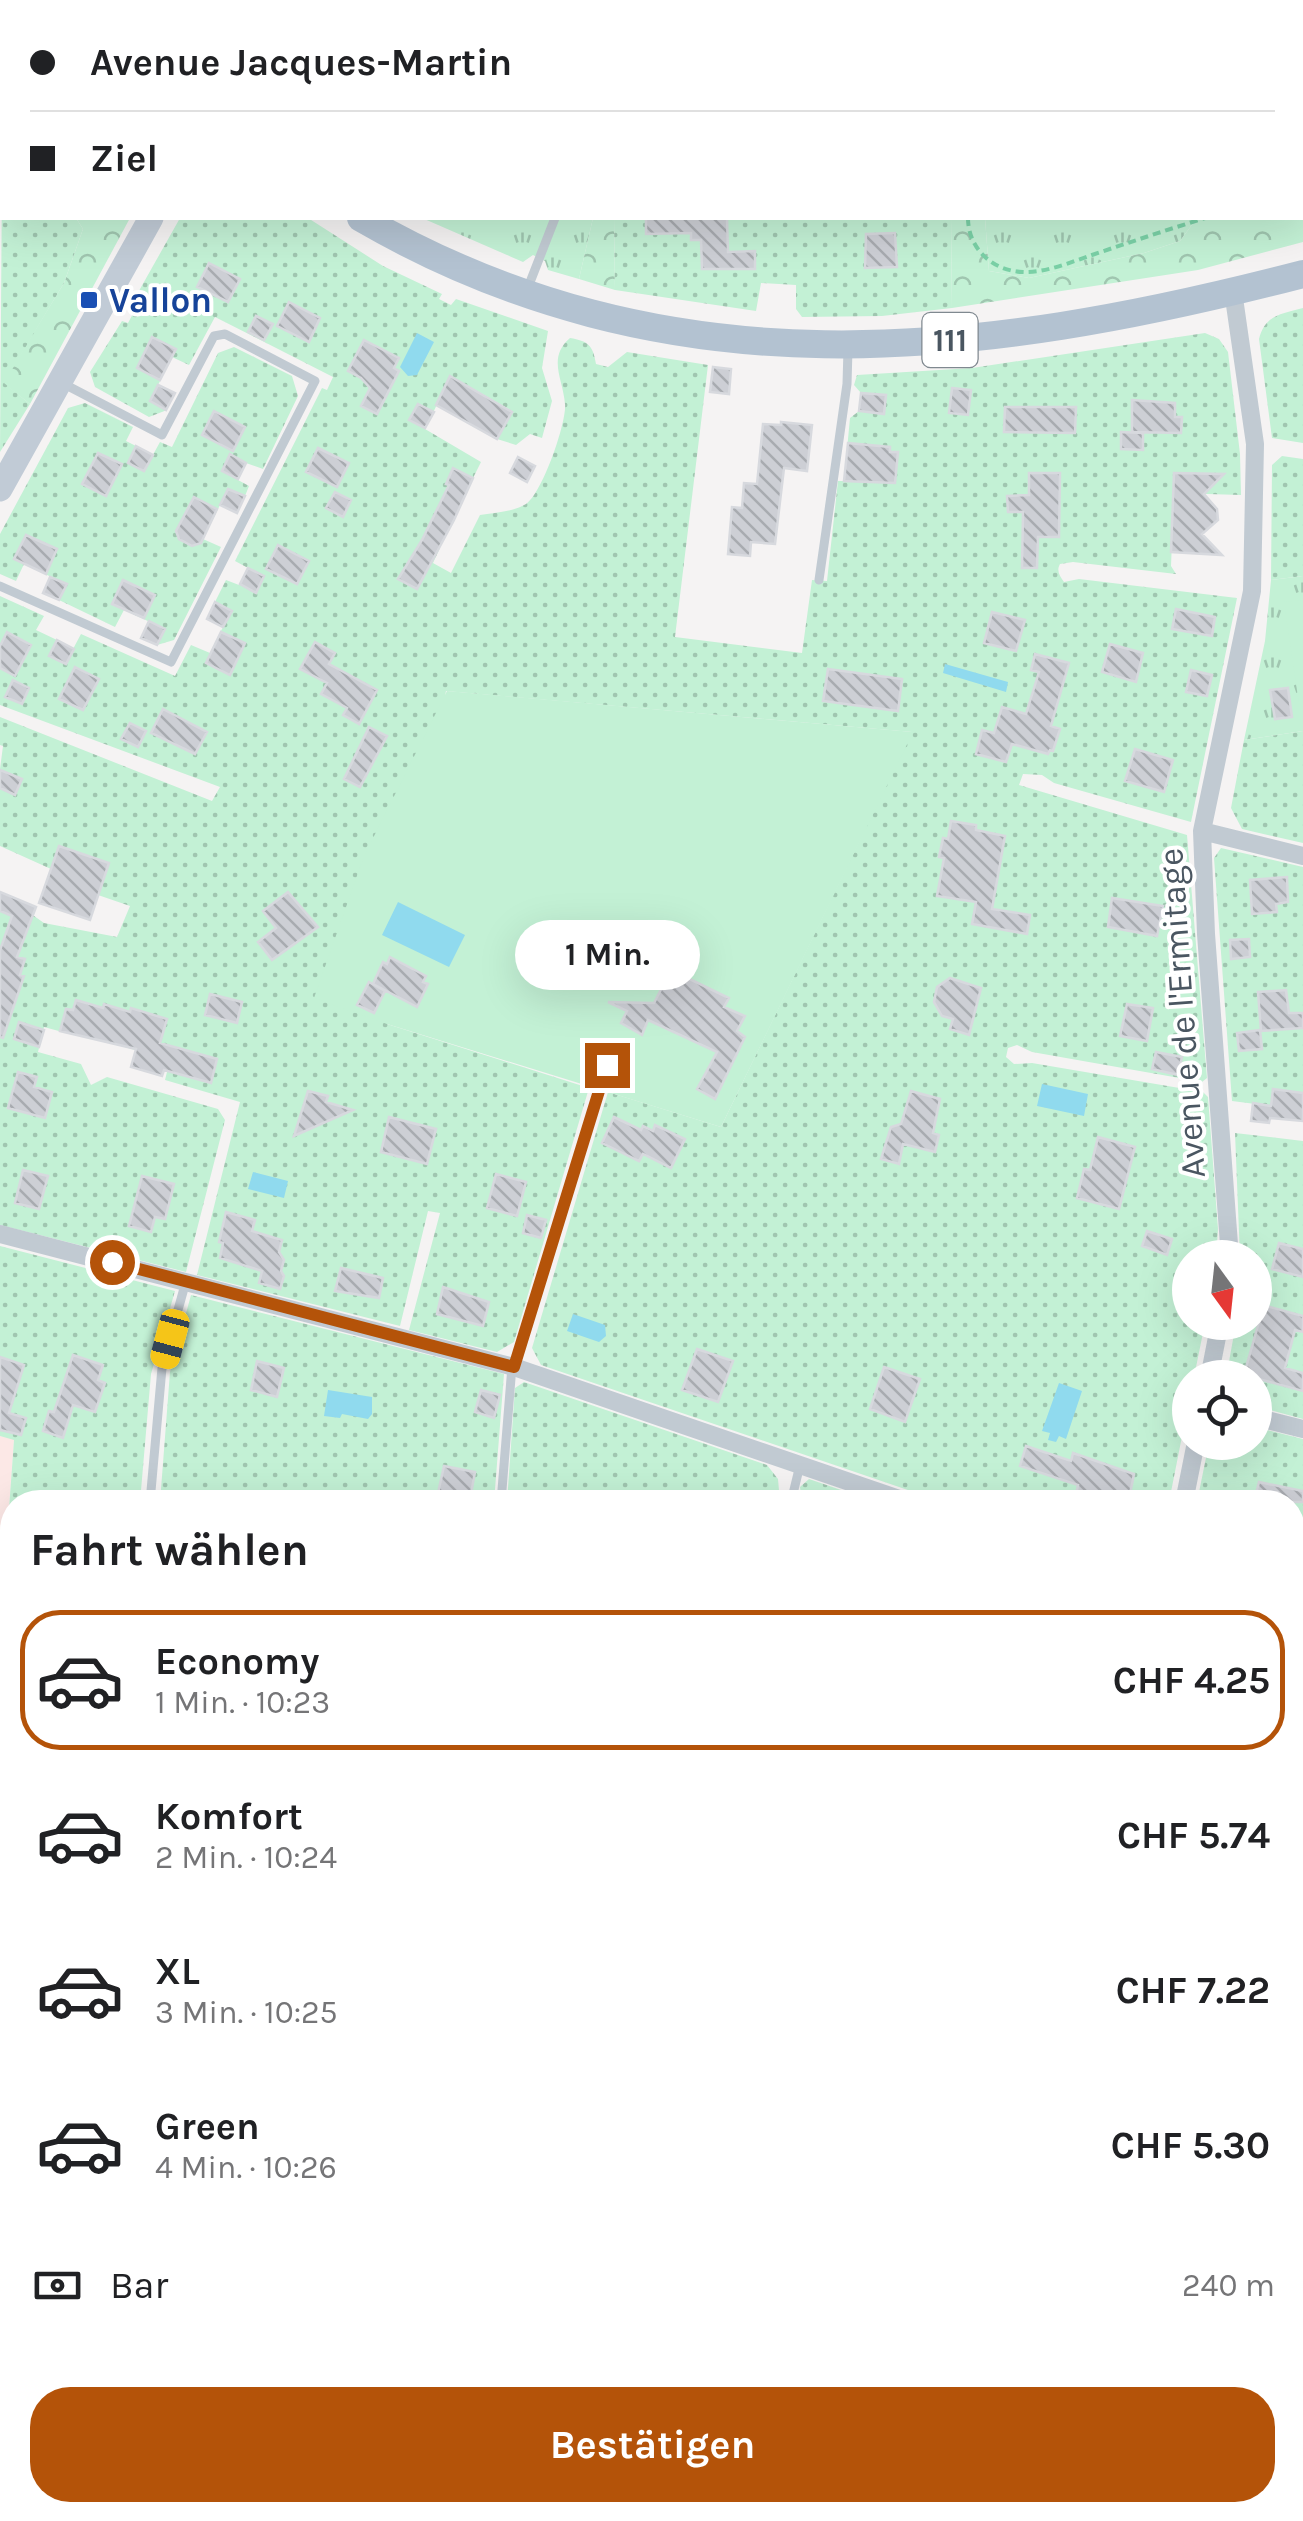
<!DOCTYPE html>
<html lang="de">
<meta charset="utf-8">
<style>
:root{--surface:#fff;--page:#f6f6f6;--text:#202124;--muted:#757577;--line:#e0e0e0;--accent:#b45309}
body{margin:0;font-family:Karla,sans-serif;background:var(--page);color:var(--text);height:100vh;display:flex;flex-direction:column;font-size:38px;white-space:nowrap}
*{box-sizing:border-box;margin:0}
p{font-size:32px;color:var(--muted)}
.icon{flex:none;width:55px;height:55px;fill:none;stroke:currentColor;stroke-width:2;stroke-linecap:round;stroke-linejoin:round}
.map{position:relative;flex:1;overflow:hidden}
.side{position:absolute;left:0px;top:1490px;width:1305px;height:1032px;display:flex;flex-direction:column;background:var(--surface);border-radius:40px 40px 0 0;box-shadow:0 10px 40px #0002}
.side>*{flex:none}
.banner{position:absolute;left:0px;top:0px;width:1305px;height:220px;box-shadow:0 10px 40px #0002;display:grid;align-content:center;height:220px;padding:0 30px;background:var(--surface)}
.needle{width:65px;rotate:165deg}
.fabs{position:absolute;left:1172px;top:1240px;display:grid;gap:20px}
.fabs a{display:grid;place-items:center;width:100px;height:100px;border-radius:50%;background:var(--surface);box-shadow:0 10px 40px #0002;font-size:50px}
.end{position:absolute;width:45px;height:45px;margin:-22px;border:12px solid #b45309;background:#fff;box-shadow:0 0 0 5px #fff}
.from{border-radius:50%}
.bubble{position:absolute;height:70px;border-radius:35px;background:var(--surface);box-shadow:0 10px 40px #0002;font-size:32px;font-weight:700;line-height:70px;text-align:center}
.car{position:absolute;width:30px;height:60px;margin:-30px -15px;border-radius:12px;box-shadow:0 0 8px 2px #0007;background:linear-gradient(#f5c518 24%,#345 0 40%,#f5c518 0 76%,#345 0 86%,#f5c518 0)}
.banner b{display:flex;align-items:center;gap:35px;height:95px;font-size:38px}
.banner b+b{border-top:2px solid var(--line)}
.banner i{width:25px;height:25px;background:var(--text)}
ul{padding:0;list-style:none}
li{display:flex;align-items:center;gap:30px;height:140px;margin:0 20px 15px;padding:0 10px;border:5px solid transparent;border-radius:40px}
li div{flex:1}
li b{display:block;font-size:38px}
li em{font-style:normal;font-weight:700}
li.on{border-color:var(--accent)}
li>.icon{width:90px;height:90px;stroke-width:1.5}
h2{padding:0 30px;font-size:45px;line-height:120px}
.pay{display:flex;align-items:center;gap:25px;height:110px;padding:0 30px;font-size:38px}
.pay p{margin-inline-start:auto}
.cta{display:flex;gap:20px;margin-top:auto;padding:20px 30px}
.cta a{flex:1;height:115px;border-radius:40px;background:var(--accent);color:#fff;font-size:40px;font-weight:700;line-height:115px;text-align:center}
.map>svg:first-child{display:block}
.medical{fill:#fce8e6}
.grass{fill:url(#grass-tufts)}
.forest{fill:url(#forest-crowns)}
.garden{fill:url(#garden-dots)}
.pitch{fill:#c3f1d5}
.water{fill:#90daee}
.building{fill:url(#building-back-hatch);stroke:#d7d9de;stroke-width:2.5}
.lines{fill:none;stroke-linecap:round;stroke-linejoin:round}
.path{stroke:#7ad0a6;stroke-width:4;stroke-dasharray:8 5;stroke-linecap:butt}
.lane{stroke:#c1cad2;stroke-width:9}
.street{stroke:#c1cad2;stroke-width:18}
.secondary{stroke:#c1cbd6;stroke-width:25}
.primary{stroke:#b3c2d1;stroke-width:28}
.tram{stroke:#b5b8bd;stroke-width:2.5}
.route{stroke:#b45309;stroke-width:12}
.transit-dot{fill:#1a4fb4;stroke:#fff;stroke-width:4}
.labels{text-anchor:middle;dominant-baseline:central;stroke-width:8;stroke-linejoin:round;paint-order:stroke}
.shield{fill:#fff;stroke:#808990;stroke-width:2.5}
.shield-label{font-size:32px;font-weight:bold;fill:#4a5661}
.transit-label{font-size:35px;font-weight:bold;fill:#164399;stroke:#fff;text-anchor:start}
.street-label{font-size:35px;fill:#4a5661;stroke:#fff}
</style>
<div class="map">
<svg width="1303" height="2521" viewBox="0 0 1303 2521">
<defs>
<pattern id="grass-tufts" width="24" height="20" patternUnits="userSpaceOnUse" patternTransform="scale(2.5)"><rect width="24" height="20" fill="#c3f1d5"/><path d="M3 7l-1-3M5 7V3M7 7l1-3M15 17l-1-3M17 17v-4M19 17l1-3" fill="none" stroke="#a0c6b0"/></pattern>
<pattern id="forest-crowns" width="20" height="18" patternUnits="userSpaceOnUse" patternTransform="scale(2.5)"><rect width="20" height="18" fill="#c3f1d5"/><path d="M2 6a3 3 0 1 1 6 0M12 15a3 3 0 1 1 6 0" fill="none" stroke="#a0c6b0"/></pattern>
<pattern id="garden-dots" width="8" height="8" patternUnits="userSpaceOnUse" patternTransform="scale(2.5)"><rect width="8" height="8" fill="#c3f1d5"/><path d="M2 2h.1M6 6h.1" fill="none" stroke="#a0c6b0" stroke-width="1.8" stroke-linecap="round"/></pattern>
<pattern id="building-back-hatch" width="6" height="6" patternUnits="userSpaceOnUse" patternTransform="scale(2.5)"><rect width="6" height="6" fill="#cdcfd5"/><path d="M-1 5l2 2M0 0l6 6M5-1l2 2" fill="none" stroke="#a8abb0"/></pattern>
</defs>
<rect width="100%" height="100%" fill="#f5f3f3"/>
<path class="medical" d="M0 1436 14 1439 0 1634Z
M870 2510H975L977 2521H871Z"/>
<path class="grass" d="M981 0H1303V164L1302 2H981Z
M422 218H593L579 279 548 270 545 261 533 255 523 262Z
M985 218H1197L1180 241 1144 253 1029 278 989 271Z
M1303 576V731L1244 740 1265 641 1271 580Z"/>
<path class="forest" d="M1303 172V242L1198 270 952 308 951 218H985L989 271 1029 278 1144 253 1180 241 1197 218H1302Z
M76 218H130L30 404 3 383 64 283 83 229Z
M593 218H614L615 290 579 279Z"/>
<path class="garden" d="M93 0H349L97 2Z
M645 0H948V2H645Z
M2 174V218H76L83 229 64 283 4 383 30 404 0 452Z
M180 218H308L383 266 442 294 439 299 451 305 456 299 548 331 542 368 552 401 542 438 530 434 516 445 497 439 512 411 451 376 425 429 481 462 473 478 453 469 446 483 449 485 422 539 440 548 433 563 451 573 480 515C494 513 513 512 526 504 542 494 567 422 565 404 563 378 547 358 570 338 588 341 593 345 596 364L608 367 627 352 708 365 675 637 802 653 812 580 827 581 838 481H844L850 418 859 411 861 393 854 385 857 375 972 368 1205 333 1219 339 1228 352 1240 454 1241 495 1174 493 1171 566 1176 574 1073 562 1060 564C1056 571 1060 576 1064 582L1079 579 1237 598 1191 822 1054 783 1042 775 1023 774 1019 785 1187 835 1207 1078 1202 1082 1032 1052 1017 1045 1008 1048 1006 1057 1014 1064 1032 1063 1203 1092 1208 1097 1218 1229 1216 1257 1190 1258V1322L1205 1323 1194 1377 1190 1378V1396L1169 1502H943L541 1365 532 1348 608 1092 721 1127 912 732 446 691 387 1024 589 1088 514 1342 497 1352 409 1330 440 1213 428 1211 400 1326 197 1275 240 1102 165 1080 170 1060 121 1046 130 1012 104 1004 103 1008 76 1000 66 1033 44 1027 38 1052 81 1064 91 1085 107 1077 218 1109 225 1120 186 1272 0 1225V892L44 923 117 937 130 906 98 895 108 863 59 846 51 869 0 846V782L4 772 0 769 3 746 0 745V717L212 801 220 787 0 705V596L44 616 36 630 57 640 50 656 65 664 81 634 175 676 191 645 210 653 231 611 215 602 226 580 239 585 248 568 235 561 322 388 327 390 333 377 215 317 189 365 172 357 150 401 167 410 149 417 95 387 90 372 122 321 128 323 136 308 131 305Z
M614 218H951L952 308 882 316 802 317 796 309V285L761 283 756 311 615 290Z
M1303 308V443L1272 438 1259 339C1265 315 1281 314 1303 308Z
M234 347 292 376 298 396 263 469 246 463 238 480 249 486 245 496 228 489 203 539 221 547 174 640 157 645 165 629 124 610 115 627 59 600 66 584 24 564 16 581 0 574V534L68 408 85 403 133 427 126 441 136 446 129 463 144 471 160 442 172 447 218 353Z
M1282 456 1303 459V576L1271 580 1272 465Z
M1303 731V843L1242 829 1231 808 1244 740Z
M1221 848 1303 867V1093L1273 1089 1271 1106 1232 1101 1214 858Z
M1235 1133 1303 1141V1419L1255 1406V1378H1226L1236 1323 1255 1322V1258L1240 1257Z
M0 1246 175 1291 151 1374 140 1502H12V1816L0 1815V1634L14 1440 0 1436Z
M191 1295 504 1374 494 1502H160L170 1372Z
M524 1382 767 1465 778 1479 780 1502H507L515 1388Z
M1255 1427 1303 1439V1887L1293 1888 1292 1502H1197L1209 1443 1255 1442Z
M809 1479 876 1502H802L800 1487Z
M0 1832 12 1833V2134L0 2133Z
M1303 2282V2521H1013L1011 2510H1292V2283Z
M0 2433 12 2439 11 2521H0Z
M211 2510H374V2521H212Z
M392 2510H585L587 2521H393Z
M598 2510H766V2521H599Z"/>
<path class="pitch" d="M1303 600V711H1300L1284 602Z
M447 691 913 732 721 1127 387 1024 314 998 364 856Z"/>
<path class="water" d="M417 333 434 342 417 375 408 376 400 367Z
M945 664 1008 682 1006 692 943 673Z
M398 902 465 935 449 967 382 935Z
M1042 1084 1088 1094 1084 1116 1037 1106Z
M253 1172 288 1181 284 1198 248 1189Z
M573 1314 605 1325 606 1336 599 1342 567 1331Z
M1059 1383 1082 1391 1066 1439 1059 1436 1056 1442 1048 1440 1050 1433 1042 1431Z
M328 1390 372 1397V1414L368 1419 342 1414 340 1418 324 1416Z"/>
<path class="building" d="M646 218H727L728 252 755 251V269H702L701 240H691V233L646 234Z
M895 233 897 267 865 268 866 234Z
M209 263 240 279 228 302 197 287Z
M289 302 320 318 309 342 277 326Z
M256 316 273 324 264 340 248 332Z
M152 337 176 349 160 380 137 368Z
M364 340 399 358 394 368 399 371 377 414 361 406 370 388 361 378 348 371Z
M713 367 731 369 729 394 710 392Z
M450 376 512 412 497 439 436 405Z
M158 385 175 393 166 410 150 401Z
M952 388 971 390 968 415 949 413Z
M861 393 886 395 884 414 859 411Z
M1132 400 1175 403V417H1182L1181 433 1132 432Z
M418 404 434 412 425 428 409 420Z
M1005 407H1076L1075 433 1004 432Z
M214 411 245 427 233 451 202 435Z
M781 422 812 425 807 471 784 468 775 544 751 542 750 556 728 554 732 507 742 508 744 483 757 484 763 424 781 425Z
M1121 432 1143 433V450L1121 449Z
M848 443 890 447V452H898L895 483 844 481Z
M136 446 153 455 144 471 128 463Z
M318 448 349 463 337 487 306 472Z
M98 453 122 464 106 496 82 484Z
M230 454 246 463 238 479 222 471Z
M518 457 535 466 527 482 510 473Z
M453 468 473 478 454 520 417 589 398 579 422 540 449 485 446 484Z
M1029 473H1060L1059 537H1038L1037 568H1022L1023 512H1008L1007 496 1029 495Z
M1174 473 1224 474 1204 494 1217 509 1218 520 1202 534 1222 555 1171 552Z
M228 489 245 496 237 513 220 505Z
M335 492 351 500 343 517 326 508Z
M194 497 217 509 201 543 192 546 179 539 176 531Z
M26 535 57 549 46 574 14 559Z
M278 545 309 561 297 584 266 569Z
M248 568 264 576 256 593 240 584Z
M50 577 67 584 59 600 43 593Z
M123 580 155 595 144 618 112 604Z
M215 602 232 611 223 627 207 619Z
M1176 609 1215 617 1212 636 1172 629Z
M992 612 1025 620 1016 651 984 643Z
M149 621 165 629 157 645 141 638Z
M7 632 31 645 15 676 0 668V646Z
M221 632 245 643 230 675 206 663Z
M57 640 74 649 66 664 49 656Z
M315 642 335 653 329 664 377 690 359 724 343 715 347 708 321 694 327 683 300 669Z
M1110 644 1143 653 1136 682 1102 672Z
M1035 654 1069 663 1051 726 1060 729 1053 751 1050 750 1048 754 1012 744 1006 762 976 754 982 730 994 733 1002 707 1026 714 1039 672 1031 670Z
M75 667 99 679 83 710 59 699Z
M828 669 902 679 898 711 823 701Z
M1191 670 1212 675 1207 696 1186 692Z
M13 680 29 688 22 704 5 697Z
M1288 688 1292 717 1275 719 1270 690Z
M163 709 207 732 195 754 151 733Z
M130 723 146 731 138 747 121 739Z
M369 727 387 736 360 787 344 779Z
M1135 749 1173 760 1164 792 1125 781Z
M0 770 22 779 15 795 0 788Z
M951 821 976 825V830L1005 836 992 909 1030 915 1027 934 972 924 976 902 937 896 944 858 939 857 943 838 948 839Z
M59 846 109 863 90 920 39 903Z
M1287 877 1288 902 1276 904 1277 912 1252 914 1250 880Z
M0 892 36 907 17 957 25 959 20 975 24 976 3 1038 0 1037V950L12 916 0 911Z
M288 892 318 927 272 960 258 942 276 928 263 911Z
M1112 898 1163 906 1157 936 1108 927Z
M1249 939 1250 957 1231 959 1230 940Z
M390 957 426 976 423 982 428 984 417 1007 373 984 383 962 387 964Z
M671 970 729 998 724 1007 745 1016 737 1031 745 1037 715 1099 697 1089 717 1052 648 1020 642 1035 621 1023 627 1011 608 1002 654 1003Z
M950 978 981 988 969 1035 950 1029 953 1019 942 1016 934 1002 937 987Z
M369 982 385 991 374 1013 357 1005Z
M1286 990 1289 1013H1303V1028L1261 1031 1258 992Z
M210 994 242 1002 237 1023 205 1015Z
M76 1000 103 1008 104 1004 130 1012 131 1008 167 1019 160 1043 217 1059 211 1083 164 1070 162 1076 131 1067 136 1049 60 1031 66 1009 73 1010Z
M1127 1004 1153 1008 1147 1041 1120 1036Z
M19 1022 44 1030 39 1047 14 1039Z
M1260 1030 1262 1049 1239 1051 1237 1033Z
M1156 1052 1182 1057 1178 1075 1152 1069Z
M18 1072 37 1077 34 1087 52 1092 45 1118 8 1108Z
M1273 1089 1303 1093V1121L1270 1118 1269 1123 1251 1121 1253 1103 1271 1106Z
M308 1091 328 1096 326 1102 353 1110 294 1136Z
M911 1091 940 1099 933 1133 939 1135 935 1152 903 1144 899 1164 881 1159 891 1127 901 1124Z
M389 1117 436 1129 427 1164 381 1152Z
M614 1117 641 1130 643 1126 653 1131 655 1125 685 1139 671 1168 643 1154 639 1161 602 1143Z
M1098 1137 1135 1147 1119 1209 1077 1198 1084 1169 1090 1170Z
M23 1170 48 1176 39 1209 15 1203Z
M496 1174 526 1182 517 1216 487 1208Z
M142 1176 174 1184 165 1219 155 1217 151 1232 129 1226Z
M226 1212 255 1220 252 1231 282 1240 279 1252 284 1260 281 1271 284 1276 280 1289 259 1283 262 1271 220 1258 223 1243 219 1242Z
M527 1215 546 1220 541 1238 523 1233Z
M1147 1231 1172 1239 1167 1255 1142 1246Z
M1279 1243 1303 1249V1277L1272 1269Z
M341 1268 383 1278 379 1298 335 1291Z
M443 1287 489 1302 483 1326 437 1314Z
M1259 1304 1303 1316V1332L1295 1330 1285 1368 1303 1373V1391L1255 1378H1243L1259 1322 1255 1321Z
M697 1349 733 1361 718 1402 682 1390Z
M73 1355 103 1365 98 1380 105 1383 95 1412 73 1405 63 1438 43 1431 49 1411 54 1412Z
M0 1357 24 1365 9 1413 26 1418 21 1435 0 1430Z
M257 1361 284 1368 277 1397 251 1390Z
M884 1367 920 1379 905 1422 870 1409Z
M481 1390 500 1395 494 1418 475 1412Z
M1026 1446 1071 1461 1073 1453 1134 1474 1130 1494 1124 1501 1113 1497 1111 1502 1077 1490 1078 1485 1020 1466Z
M444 1466 475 1472 470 1499 438 1493Z
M1259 1482 1303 1491V1502H1254Z"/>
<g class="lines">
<path class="path" d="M86 0 89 2
M1192 0V2
M449 2V0
M519 2 523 0
M968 2V0
M313 218H314
M968 218C968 248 992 271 1023 272 1046 273 1071 262 1092 255 1130 242 1167 230 1205 218
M883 2510V2521"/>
<path class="lane" d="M594 0V2
M527 290 555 218
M819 580 847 384 848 349
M0 586 171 662 315 381 225 334 214 336 162 435 64 384
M514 1367 607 1065
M150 1502 162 1368 186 1281
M501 1502 512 1366
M791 1502 800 1465
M0 1823 12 1824
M1298 1970 1297 2036 1303 2045
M1292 2249 1303 2247
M0 2398H12
M591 2510 593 2521"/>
<path class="street" d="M367 2 368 0
M1202 831 1303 856
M0 1234 514 1367 908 1502
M1230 1258 1206 934 1202 831 1252 591 1255 444 1233 291
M1209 1378 1220 1322
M1255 1417 1303 1429
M1184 1502 1196 1442
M383 2510 384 2521
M775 2510V2521
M998 2510 1001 2521
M30 2521 33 2510"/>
<path class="secondary" d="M0 489 151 218
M1292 2230 1303 2229
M1292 2268 1303 2266
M0 2379H12
M0 2418 12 2417"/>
<path class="primary" d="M42 0 45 2
M361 218C667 395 976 359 1303 274"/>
<path class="tram" d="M1292 2253 1303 2252
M0 2394 12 2393"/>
</g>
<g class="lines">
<path class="route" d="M112 1262 514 1367 607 1065"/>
</g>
<rect class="transit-dot" x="79" y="290" width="20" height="20" rx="5"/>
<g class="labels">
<rect class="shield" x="922.5" y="313" width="55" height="54" rx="8"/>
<g class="shield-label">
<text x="950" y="340">111</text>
</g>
<g class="transit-label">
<text x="109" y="300">Vallon</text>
</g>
<g class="street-label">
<text transform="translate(1182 1013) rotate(-94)">Avenue de l'Ermitage</text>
</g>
</g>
</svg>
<div class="fabs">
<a><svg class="needle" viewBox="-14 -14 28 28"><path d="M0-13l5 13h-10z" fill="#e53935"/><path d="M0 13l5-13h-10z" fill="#757577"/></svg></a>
<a><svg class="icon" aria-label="locate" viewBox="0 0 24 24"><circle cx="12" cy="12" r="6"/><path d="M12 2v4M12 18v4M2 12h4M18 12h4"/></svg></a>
</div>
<i class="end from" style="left:112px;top:1262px"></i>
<i class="end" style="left:607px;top:1065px"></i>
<div class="bubble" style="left:515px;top:920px;width:185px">1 Min.</div>
<i class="car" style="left:170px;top:1339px;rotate:195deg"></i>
<div class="banner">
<b><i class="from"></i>Avenue Jacques-Martin</b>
<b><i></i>Ziel</b>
</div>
<section class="side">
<h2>Fahrt wählen</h2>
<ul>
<li class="on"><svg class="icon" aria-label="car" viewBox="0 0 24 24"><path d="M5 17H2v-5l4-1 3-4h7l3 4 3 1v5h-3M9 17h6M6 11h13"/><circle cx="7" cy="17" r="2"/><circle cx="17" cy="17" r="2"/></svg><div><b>Economy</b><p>1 Min. · 10:23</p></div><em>CHF 4.25</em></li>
<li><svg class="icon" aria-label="car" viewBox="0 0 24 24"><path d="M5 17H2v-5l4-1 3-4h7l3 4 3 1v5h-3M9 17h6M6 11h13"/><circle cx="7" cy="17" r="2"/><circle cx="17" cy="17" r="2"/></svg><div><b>Komfort</b><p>2 Min. · 10:24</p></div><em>CHF 5.74</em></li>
<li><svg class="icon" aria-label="car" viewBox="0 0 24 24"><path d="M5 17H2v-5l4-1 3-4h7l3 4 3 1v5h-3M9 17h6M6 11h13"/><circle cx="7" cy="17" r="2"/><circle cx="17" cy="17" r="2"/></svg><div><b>XL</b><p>3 Min. · 10:25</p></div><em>CHF 7.22</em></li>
<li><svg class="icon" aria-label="car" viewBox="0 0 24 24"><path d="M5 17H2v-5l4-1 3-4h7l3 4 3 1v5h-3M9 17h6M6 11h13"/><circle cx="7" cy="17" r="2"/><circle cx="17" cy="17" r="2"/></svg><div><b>Green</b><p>4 Min. · 10:26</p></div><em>CHF 5.30</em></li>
</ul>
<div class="pay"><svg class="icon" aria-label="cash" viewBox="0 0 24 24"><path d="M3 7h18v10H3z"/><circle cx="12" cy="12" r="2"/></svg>Bar<p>240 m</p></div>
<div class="cta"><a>Bestätigen</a></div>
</section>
</div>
